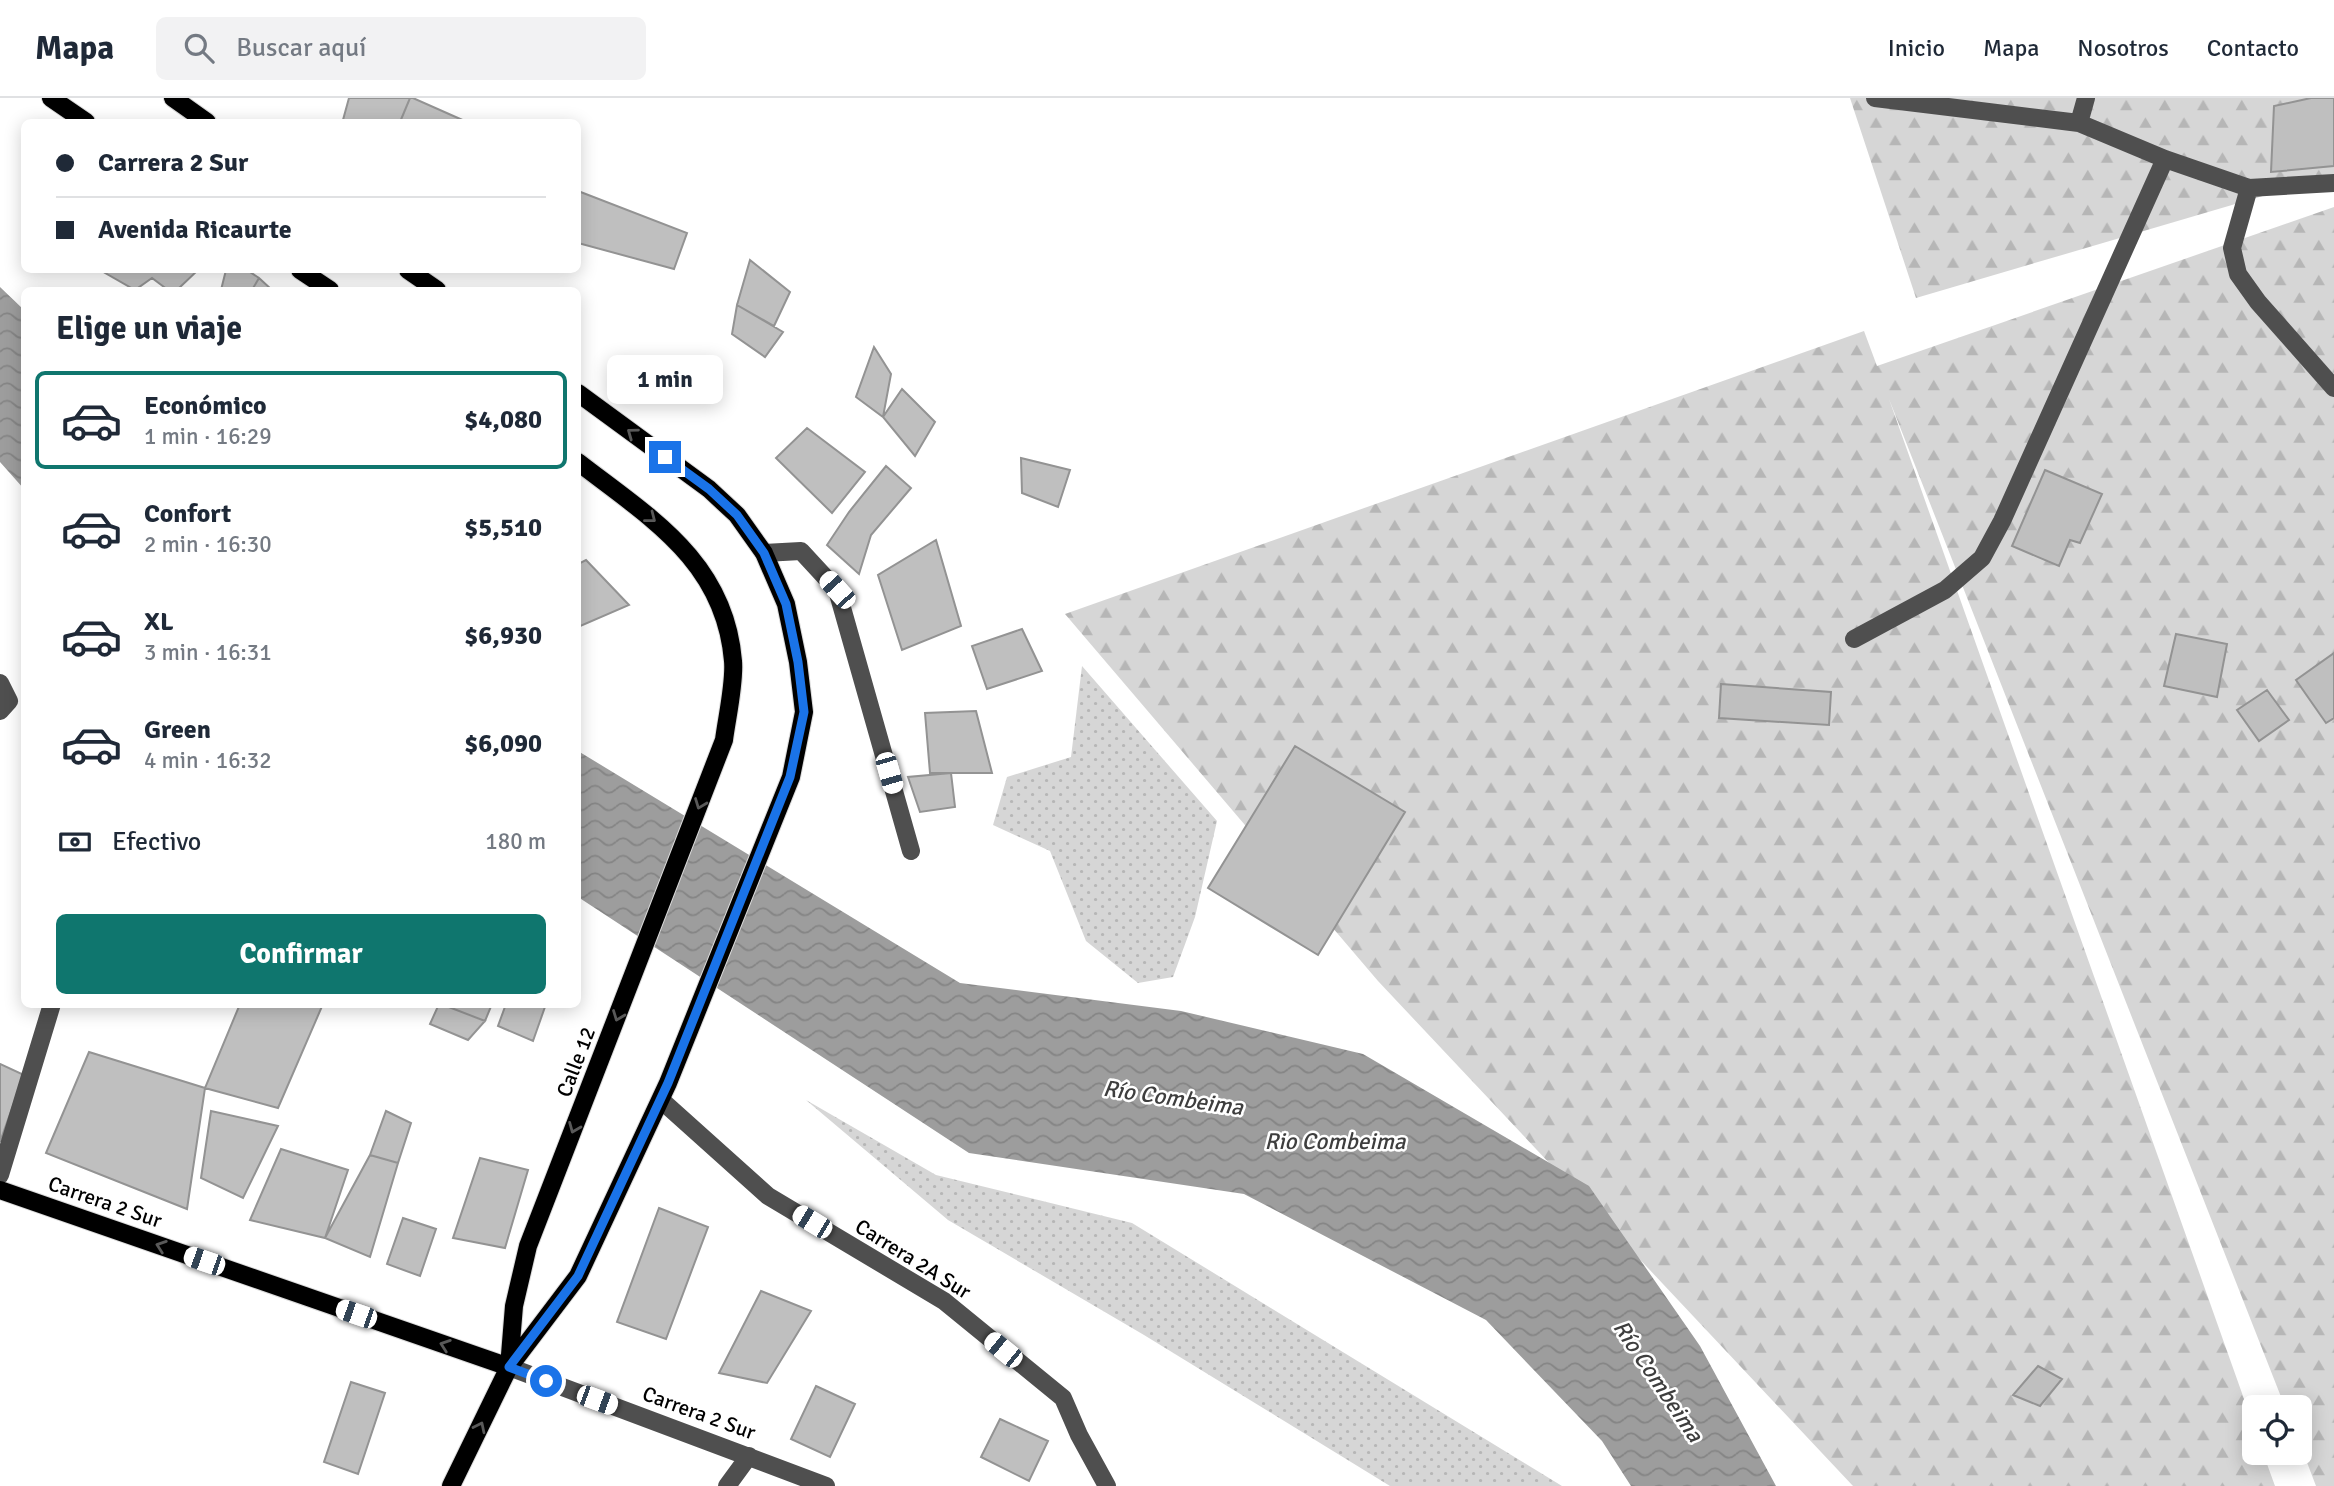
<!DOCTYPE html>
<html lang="es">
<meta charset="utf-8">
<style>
:root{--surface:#fff;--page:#f2f2f3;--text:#1f2937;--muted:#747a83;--line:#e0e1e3;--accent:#0f766e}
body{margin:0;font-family:Signika,sans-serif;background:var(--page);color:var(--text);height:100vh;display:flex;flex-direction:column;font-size:26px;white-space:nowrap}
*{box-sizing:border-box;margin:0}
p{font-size:23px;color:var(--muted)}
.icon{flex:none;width:38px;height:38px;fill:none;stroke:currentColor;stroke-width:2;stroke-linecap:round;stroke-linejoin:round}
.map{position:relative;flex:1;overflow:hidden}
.side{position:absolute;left:21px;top:189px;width:560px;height:721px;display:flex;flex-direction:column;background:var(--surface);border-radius:10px;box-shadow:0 4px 18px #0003}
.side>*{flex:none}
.banner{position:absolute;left:21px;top:21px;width:560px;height:154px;border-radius:10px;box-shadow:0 4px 18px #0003;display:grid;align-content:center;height:154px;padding:0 35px;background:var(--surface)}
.buttons{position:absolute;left:2242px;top:1297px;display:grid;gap:14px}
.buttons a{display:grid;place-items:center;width:70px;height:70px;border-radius:10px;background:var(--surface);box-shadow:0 4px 18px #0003;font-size:35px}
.end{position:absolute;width:32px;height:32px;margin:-16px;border:9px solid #1a73e8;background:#fff;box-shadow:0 0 0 4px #fff}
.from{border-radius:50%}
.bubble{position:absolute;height:49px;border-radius:10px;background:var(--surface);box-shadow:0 4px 18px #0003;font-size:23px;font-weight:700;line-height:49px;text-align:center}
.car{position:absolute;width:21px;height:42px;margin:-21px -10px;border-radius:9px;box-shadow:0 0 5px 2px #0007;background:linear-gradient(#fff 24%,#345 0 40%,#fff 0 76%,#345 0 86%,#fff 0)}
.banner b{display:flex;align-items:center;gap:24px;height:66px;font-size:26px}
.banner b+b{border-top:2px solid var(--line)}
.banner i{width:18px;height:18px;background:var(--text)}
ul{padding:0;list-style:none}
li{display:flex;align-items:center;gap:21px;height:98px;margin:0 14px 10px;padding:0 21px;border:4px solid transparent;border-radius:10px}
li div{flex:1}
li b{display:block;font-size:26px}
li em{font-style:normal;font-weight:700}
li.active{border-color:var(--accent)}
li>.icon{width:63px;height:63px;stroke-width:1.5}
h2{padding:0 35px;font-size:32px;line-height:84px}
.pay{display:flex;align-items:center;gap:18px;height:77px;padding:0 35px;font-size:26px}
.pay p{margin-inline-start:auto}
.action{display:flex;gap:14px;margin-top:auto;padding:14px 35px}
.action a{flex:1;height:80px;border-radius:10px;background:var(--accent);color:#fff;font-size:28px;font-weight:700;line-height:80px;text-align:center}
header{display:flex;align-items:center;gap:42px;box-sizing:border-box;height:98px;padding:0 35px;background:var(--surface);border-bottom:2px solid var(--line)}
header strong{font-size:33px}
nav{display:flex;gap:38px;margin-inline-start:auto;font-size:24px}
.search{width:490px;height:63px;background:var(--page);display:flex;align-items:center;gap:18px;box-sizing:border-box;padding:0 24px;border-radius:10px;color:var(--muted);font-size:26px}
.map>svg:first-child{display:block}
.forest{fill:url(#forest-firs)}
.park{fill:url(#park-dots)}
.water{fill:url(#water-waves)}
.building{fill:#bfbfbf;stroke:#939393;stroke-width:2}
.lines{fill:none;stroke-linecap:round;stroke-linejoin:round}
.major-casing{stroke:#dbdbdb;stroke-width:20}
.minor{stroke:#4f4f4f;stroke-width:18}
.major{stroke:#000;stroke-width:18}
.oneway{stroke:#595959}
.route{stroke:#1a73e8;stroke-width:9}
.labels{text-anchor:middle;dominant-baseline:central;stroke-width:5;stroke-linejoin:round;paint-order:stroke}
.street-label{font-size:21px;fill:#000;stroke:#fff}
.water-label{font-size:23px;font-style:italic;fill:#3e3e3e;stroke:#fff}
</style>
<header>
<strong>Mapa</strong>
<div class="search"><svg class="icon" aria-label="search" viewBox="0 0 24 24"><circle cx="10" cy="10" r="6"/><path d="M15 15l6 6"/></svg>Buscar aquí</div>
<nav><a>Inicio</a><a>Mapa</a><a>Nosotros</a><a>Contacto</a></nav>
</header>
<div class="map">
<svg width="2334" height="1388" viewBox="0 0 2334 1388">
<defs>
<pattern id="forest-firs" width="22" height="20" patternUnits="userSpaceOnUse" patternTransform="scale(1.75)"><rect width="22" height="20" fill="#d6d6d6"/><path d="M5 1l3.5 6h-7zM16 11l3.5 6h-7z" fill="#b6b6b6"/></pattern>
<pattern id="park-dots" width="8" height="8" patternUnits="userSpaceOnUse" patternTransform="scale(1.75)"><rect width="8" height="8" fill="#d6d6d6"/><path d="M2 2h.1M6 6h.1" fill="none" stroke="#b6b6b6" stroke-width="1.8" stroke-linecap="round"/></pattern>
<pattern id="water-waves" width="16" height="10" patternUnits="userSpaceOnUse" patternTransform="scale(1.75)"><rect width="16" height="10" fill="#9d9d9d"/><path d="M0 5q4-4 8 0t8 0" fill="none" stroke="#858585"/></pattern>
</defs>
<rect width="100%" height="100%" fill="#fff"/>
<path class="forest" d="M1850 0H2334V77L1916 200Z
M2334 109V1388H2316L2300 1346V1309H2285L1889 301 2254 1329V1354L2263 1355 2275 1388H1853L1378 883 1065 516 1864 233 1877 268Z"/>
<path class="park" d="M1082 568 1217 723 1195 819 1173 879 1138 885 1086 843 1050 753 993 727 1007 679 1071 659Z
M806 1002 936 1077 1132 1125 1562 1388H1390L1144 1237 948 1122Z"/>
<path class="water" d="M0 189 24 212V391L0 364Z
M578 653 960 885 1181 913 1363 956 1589 1088 1700 1248 1776 1388H1631L1602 1343 1486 1222 1244 1096 969 1055 578 799Z"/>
<path class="building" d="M410 0H413L467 24H400Z
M410 0 400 24H348L343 22 349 0Z
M2311 0H2334V68L2271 74 2274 8Z
M578 93 687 135 674 171 578 145Z
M750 162 790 194 774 228 737 207Z
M100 172H198L177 192H168L152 180 135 192Z
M226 172H247L259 180 252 192H221Z
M259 180 272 192H252Z
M737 207 783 234 765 259 732 236Z
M874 249 891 276 883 319 856 299Z
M902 291 935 324 915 358 883 319Z
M807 330 865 374 832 415 776 360Z
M1021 360 1070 372 1058 409 1022 395Z
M886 368 911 390 871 437 859 476 827 447 849 414Z
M2045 372 2102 396 2080 445 2070 442 2059 468 2012 448Z
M936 442 961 528 902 552 878 477Z
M586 462 629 507 578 529V466Z
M1022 531 1042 573 987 591 972 548Z
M2176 536 2227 546 2217 599 2164 588Z
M2334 555V620L2326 625 2296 582Z
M1721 586 1831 594 1829 627 1719 620Z
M2267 592 2289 622 2259 643 2237 612Z
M976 613 992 675H930L925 615Z
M1295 648 1405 714 1318 857 1208 790Z
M951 675 955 709 920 714 908 679Z
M240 906H323L278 1010 205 990Z
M439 906H441L485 923 468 942 430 926Z
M441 906H492L485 923Z
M506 906H546L533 943 498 928Z
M89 954 205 990 187 1111 46 1055Z
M0 966 24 977 0 1044Z
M211 1013 278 1028 243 1100 201 1080Z
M386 1013 411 1025 398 1065 370 1057Z
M281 1051 348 1072 325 1140 250 1122Z
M370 1057 398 1065 370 1159 325 1140Z
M480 1060 528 1072 505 1150 453 1140Z
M659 1110 708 1129 666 1241 617 1224Z
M403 1120 436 1131 420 1178 387 1166Z
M761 1193 811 1213 767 1285 719 1275Z
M2038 1268 2062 1281 2040 1308 2013 1297Z
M351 1284 385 1295 358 1376 324 1364Z
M816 1288 855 1306 830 1359 791 1341Z
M1000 1321 1048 1343 1029 1383 981 1359Z"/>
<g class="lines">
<g class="major-casing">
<path id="major" d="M51 0 86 24
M173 0 207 24
M300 172 330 192
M408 172 437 192
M0 1092 509 1269
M509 1269 514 1208 528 1148 724 642C727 619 735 584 733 563 725 463 649 419 578 364
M451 1388 509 1269 578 1178 668 985 791 679 804 614 798 564 786 506 764 455 737 417 709 391 578 295"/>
</g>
<path class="minor" d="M1875 0 2079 25 2165 61 2249 90 2334 85
M2079 25 2086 0
M2249 90 2232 150 2238 176 2258 204 2334 290
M764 455 801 453 837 492 911 753
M1854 541 1945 492 1982 460 2002 423 2165 61
M0 585 9 603 0 613
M661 1002 768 1098 944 1203 1063 1300 1079 1337 1107 1388
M0 1077 52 906
M509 1269 826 1388
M727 1388 749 1358"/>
<use href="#major" class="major"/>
</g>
<defs><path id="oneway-chevron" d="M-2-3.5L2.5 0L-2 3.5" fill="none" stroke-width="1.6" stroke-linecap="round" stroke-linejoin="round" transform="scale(1.75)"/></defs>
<g class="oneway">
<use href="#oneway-chevron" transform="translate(632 335) rotate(-144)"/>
<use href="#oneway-chevron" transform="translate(651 420) rotate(38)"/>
<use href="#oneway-chevron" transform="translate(700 706) rotate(111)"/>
<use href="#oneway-chevron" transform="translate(618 918) rotate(111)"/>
<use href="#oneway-chevron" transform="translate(574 1030) rotate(112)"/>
<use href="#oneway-chevron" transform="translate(161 1148) rotate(-161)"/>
<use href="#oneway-chevron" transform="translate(445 1247) rotate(-161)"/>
<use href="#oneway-chevron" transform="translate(480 1329) rotate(-64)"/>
</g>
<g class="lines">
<path class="route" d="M546 1283 509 1269 578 1178 668 985 790 679 804 614 798 564 786 506 764 455 737 417 709 391 665 359"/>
</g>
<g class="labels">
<g class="street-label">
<text transform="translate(576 964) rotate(-69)">Calle 12</text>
<text transform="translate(105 1104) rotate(19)">Carrera 2 Sur</text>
<text transform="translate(913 1161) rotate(32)">Carrera 2A Sur</text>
<text transform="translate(699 1315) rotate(20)">Carrera 2 Sur</text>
</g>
<g class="water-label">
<text transform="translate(1173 1000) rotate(8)">Río Combeima</text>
<text x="1335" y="1043">Rio Combeima</text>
<text transform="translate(1658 1283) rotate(56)">Río Combeima</text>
</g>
</g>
</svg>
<div class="buttons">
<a><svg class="icon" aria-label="locate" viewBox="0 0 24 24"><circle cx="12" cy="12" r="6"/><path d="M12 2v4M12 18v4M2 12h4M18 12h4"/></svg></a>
</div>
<i class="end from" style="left:546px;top:1283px"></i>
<i class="end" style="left:665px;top:359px"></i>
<div class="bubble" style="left:607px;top:257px;width:116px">1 min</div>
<i class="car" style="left:837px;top:492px;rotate:318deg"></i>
<i class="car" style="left:889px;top:675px;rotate:164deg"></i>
<i class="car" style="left:812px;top:1124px;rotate:301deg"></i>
<i class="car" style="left:204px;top:1163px;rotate:289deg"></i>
<i class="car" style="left:356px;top:1216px;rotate:289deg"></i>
<i class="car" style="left:1003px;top:1252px;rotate:309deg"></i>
<i class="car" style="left:597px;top:1302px;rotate:110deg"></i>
<div class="banner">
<b><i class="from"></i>Carrera 2 Sur</b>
<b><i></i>Avenida Ricaurte</b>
</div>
<section class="side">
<h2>Elige un viaje</h2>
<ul>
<li class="active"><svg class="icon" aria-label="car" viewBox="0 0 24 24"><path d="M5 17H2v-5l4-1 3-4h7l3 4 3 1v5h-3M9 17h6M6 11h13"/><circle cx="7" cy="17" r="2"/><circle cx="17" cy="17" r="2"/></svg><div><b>Económico</b><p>1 min · 16:29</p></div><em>$4,080</em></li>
<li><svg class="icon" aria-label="car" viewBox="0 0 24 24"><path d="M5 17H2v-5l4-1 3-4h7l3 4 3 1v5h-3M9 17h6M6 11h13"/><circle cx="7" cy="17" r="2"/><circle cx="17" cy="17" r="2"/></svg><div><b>Confort</b><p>2 min · 16:30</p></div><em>$5,510</em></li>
<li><svg class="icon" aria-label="car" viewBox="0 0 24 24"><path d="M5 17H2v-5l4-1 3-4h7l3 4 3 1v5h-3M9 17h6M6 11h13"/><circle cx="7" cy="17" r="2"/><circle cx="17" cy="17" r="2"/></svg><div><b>XL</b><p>3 min · 16:31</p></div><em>$6,930</em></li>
<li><svg class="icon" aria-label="car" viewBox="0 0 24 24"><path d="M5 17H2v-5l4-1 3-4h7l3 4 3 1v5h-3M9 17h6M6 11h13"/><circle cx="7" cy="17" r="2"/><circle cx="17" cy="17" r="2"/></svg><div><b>Green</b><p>4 min · 16:32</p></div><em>$6,090</em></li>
</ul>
<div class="pay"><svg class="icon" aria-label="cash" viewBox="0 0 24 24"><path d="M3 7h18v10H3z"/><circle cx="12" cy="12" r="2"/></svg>Efectivo<p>180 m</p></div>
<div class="action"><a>Confirmar</a></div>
</section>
</div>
